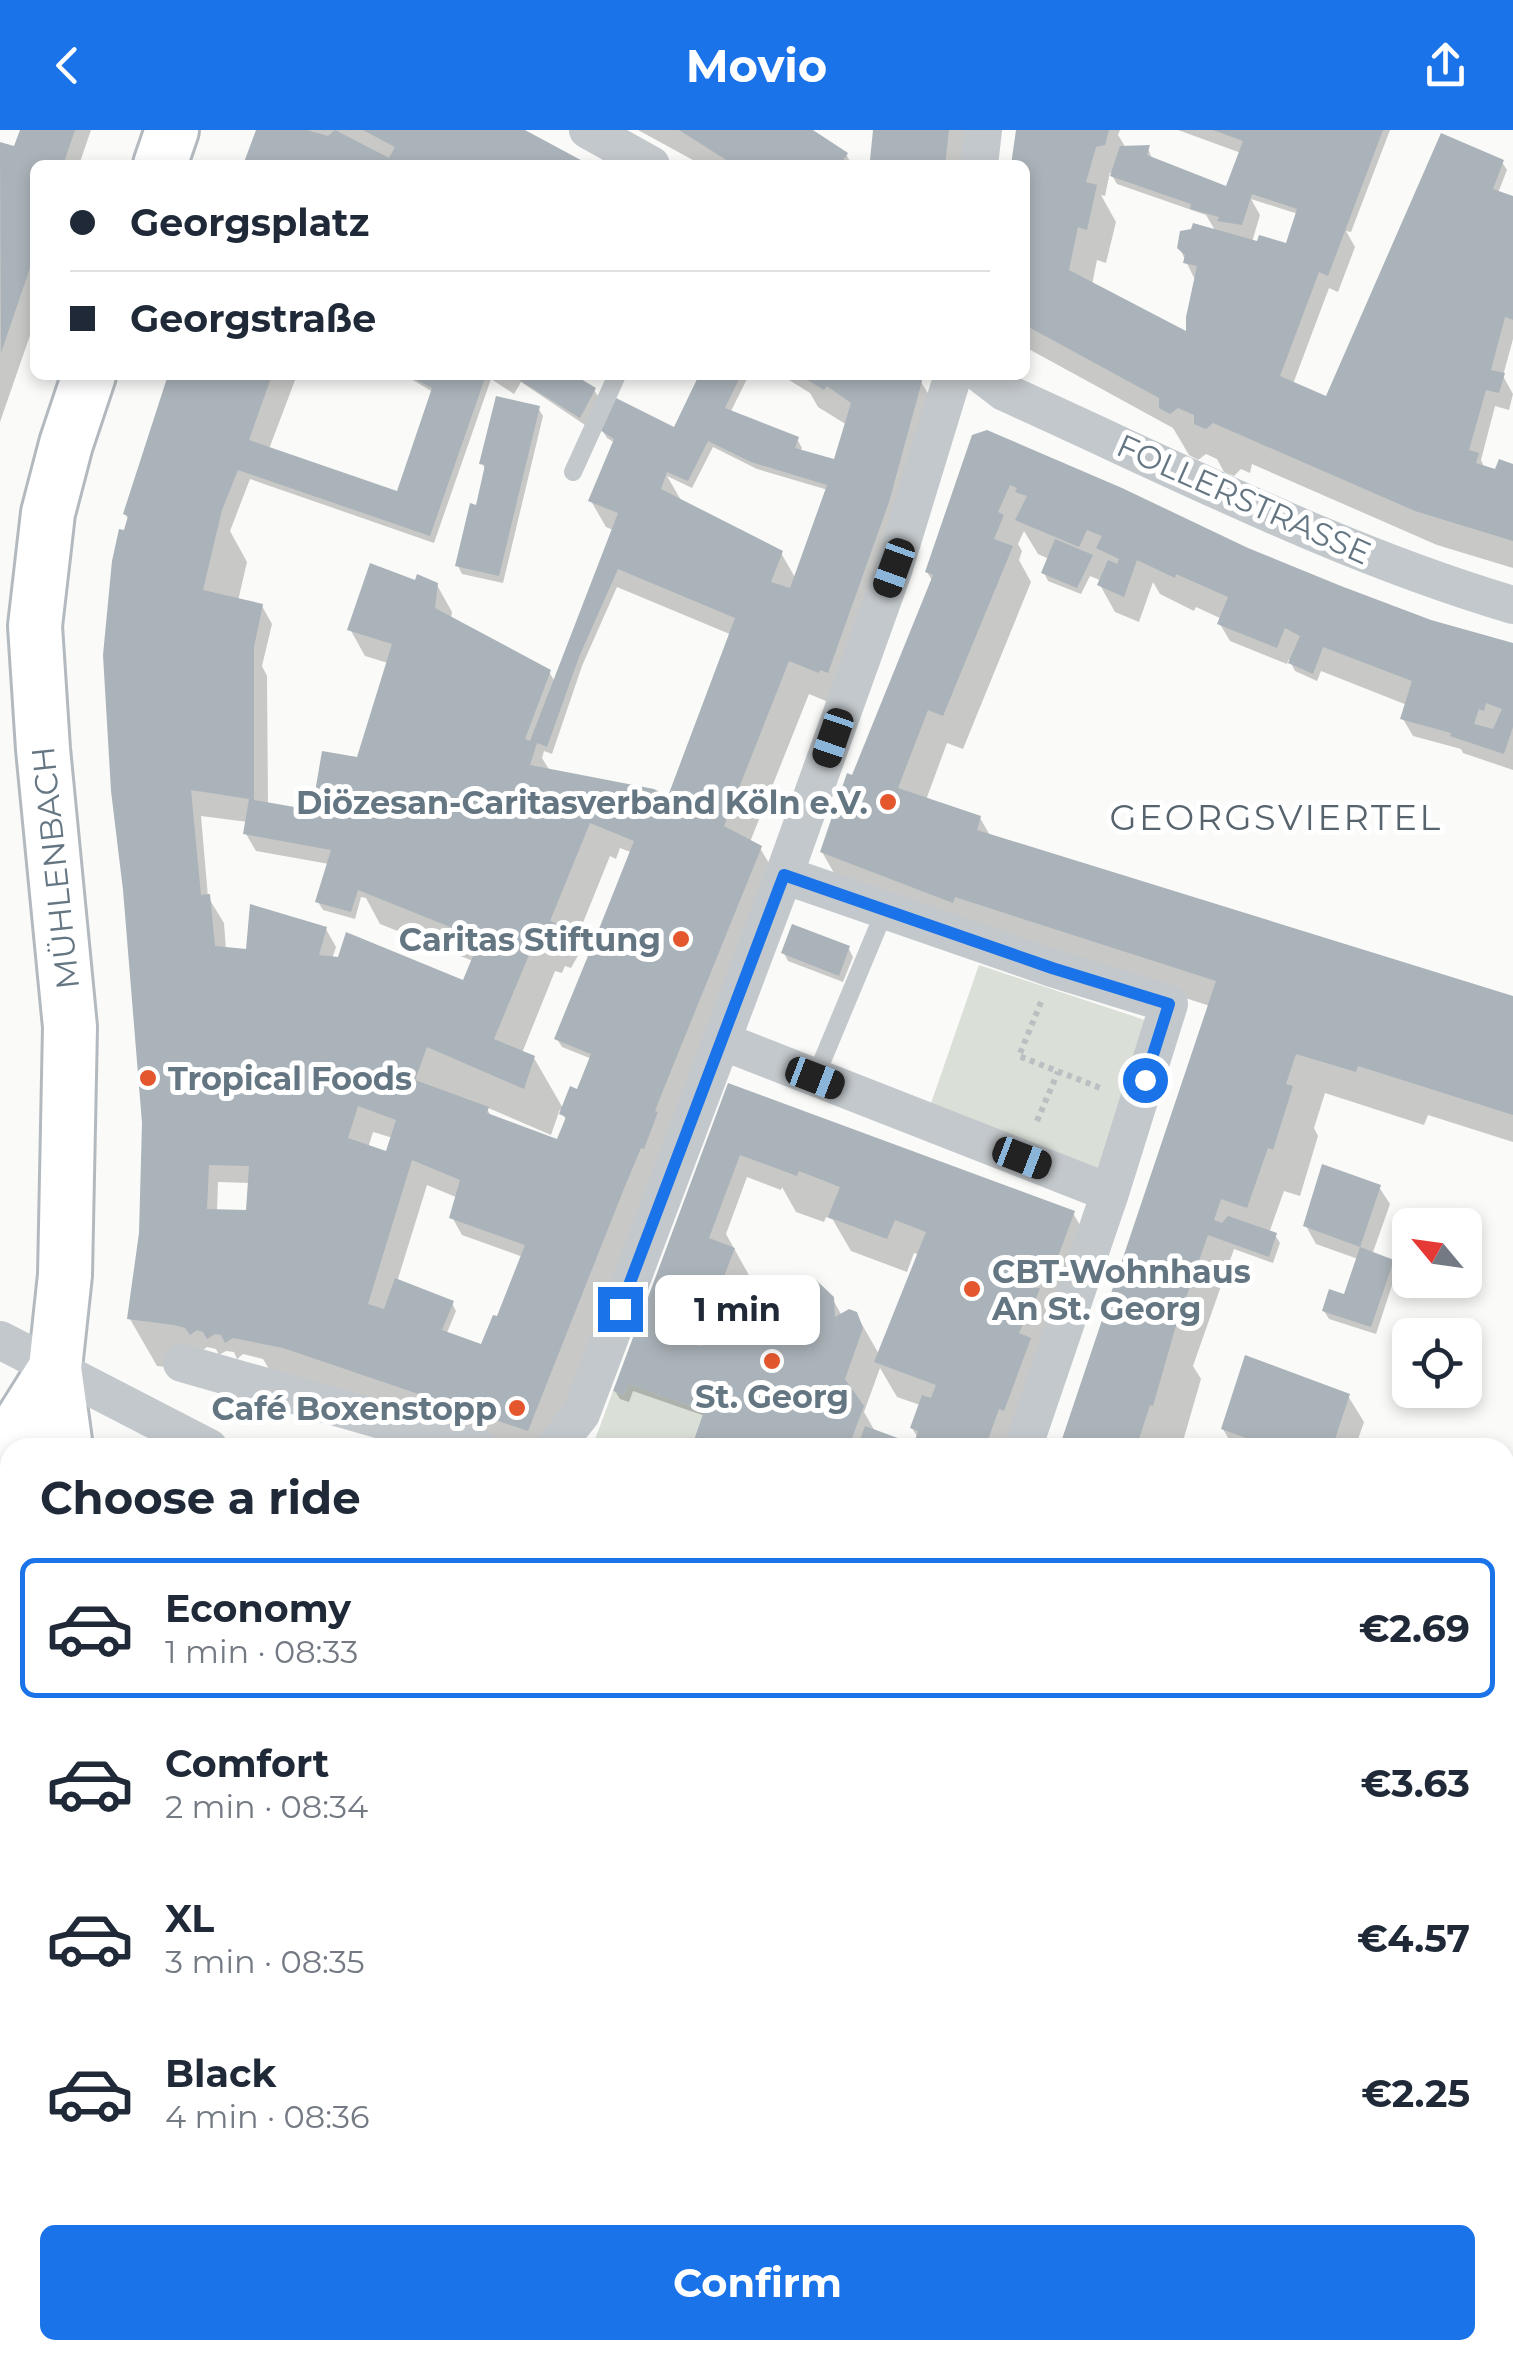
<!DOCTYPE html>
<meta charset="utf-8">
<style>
:root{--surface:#fff;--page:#f6f6f7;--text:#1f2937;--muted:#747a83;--line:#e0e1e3;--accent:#1a73e8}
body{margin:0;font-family:Montserrat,sans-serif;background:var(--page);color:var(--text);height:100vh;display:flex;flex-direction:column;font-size:38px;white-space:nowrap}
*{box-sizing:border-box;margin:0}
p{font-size:32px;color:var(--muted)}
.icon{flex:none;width:55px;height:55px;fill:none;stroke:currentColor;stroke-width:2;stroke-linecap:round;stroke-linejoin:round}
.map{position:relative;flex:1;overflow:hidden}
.panel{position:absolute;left:0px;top:1308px;width:1515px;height:922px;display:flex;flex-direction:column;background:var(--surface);border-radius:30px 30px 0 0;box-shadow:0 5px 15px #0003}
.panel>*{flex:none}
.banner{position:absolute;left:30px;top:30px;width:1000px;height:220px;border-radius:15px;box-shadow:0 5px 15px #0003;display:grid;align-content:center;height:220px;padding:0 40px;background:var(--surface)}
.needle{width:65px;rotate:299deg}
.tools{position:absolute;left:1392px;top:1078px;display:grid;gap:20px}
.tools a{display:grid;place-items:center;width:90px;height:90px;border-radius:15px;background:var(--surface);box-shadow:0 5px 15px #0003;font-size:50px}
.end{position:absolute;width:45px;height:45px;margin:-22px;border:12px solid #1a73e8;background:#fff;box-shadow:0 0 0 5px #fff}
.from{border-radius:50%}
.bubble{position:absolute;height:70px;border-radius:15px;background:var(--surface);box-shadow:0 5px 15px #0003;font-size:32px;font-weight:700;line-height:70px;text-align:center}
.car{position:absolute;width:30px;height:60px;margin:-30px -15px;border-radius:12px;box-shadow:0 0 8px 2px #0007;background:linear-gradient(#222 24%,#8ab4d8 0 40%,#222 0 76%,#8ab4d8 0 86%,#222 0)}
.banner b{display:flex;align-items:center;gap:35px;height:95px;font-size:38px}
.banner b+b{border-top:2px solid var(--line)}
.banner i{width:25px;height:25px;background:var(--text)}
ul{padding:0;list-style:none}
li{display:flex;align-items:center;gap:30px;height:140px;margin:0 20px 15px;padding:0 20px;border:5px solid transparent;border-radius:15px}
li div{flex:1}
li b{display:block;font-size:38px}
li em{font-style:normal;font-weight:700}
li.on{border-color:var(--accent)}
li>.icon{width:90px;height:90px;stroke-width:1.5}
h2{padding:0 40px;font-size:45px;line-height:120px}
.cta{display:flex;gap:20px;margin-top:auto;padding:20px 40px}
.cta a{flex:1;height:115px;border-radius:15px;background:var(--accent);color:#fff;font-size:40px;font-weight:700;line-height:115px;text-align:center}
header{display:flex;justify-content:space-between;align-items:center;height:130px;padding:0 40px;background:var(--accent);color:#fff;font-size:45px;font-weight:700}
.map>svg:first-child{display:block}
.green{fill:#dadfd7}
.shadow{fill:#0003;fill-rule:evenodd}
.building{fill:#aab3b9;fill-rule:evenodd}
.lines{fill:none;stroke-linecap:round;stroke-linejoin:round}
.secondary-casing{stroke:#b3babf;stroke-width:58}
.path{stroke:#bbbfc2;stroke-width:6;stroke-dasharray:5 5;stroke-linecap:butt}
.service{stroke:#c3c8cc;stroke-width:18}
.minor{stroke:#c3c8cc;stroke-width:38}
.secondary{stroke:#fff;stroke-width:52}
.route{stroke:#1a73e8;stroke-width:12}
.poi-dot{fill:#e4572e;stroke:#fff;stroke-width:4}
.labels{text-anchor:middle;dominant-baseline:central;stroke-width:10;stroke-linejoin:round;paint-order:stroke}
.street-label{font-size:32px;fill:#657683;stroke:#fff}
.poi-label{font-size:32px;font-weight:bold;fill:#657683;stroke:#fff;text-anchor:end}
.neighbourhood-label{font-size:35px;letter-spacing:2.5px;fill:#57646e;stroke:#fff}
</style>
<header><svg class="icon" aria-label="back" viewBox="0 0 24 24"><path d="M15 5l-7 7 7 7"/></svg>Movio<svg class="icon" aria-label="share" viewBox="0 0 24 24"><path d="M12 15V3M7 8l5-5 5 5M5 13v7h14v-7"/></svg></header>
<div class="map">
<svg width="1513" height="2228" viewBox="0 0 1513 2228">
<rect width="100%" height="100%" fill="#fafaf8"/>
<path class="green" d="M979 835 1160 895 1114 1049 929 979Z
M629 1254 704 1281 691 1317 593 1315 613 1261 624 1265Z"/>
<path class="shadow" d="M23 0H91L79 35H35V191L0 292V15L16 19Z
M259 0H518L584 35H246Z
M638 0H809L846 24 852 35H702Z
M876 0H971L968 35H876L873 29Z
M1017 0H1120L1118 5 1126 18H1148L1152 29 1233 61 1241 23 1178 0H1390L1351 102 1346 101 1355 117 1338 162 1329 158 1293 254 1332 271 1502 32 1507 40 1498 63 1513 69V209L1503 246 1513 264 1509 280 1495 276 1481 330 1485 339 1497 342 1513 337V438L1437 415 1252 334 1250 343 1241 339 1234 346 1224 342 1217 329 1206 324 1198 330 1189 325 1173 298 1025 217V35H1013ZM1110 42 1117 54 1206 85 1216 102 1179 117 1196 152 1188 206 1092 155 1097 130 1106 133 1116 92 1101 65 1105 66ZM1251 69 1298 84 1287 116 1252 112 1260 85Z
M170 245H297L269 319 399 365 433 262 404 245H569L594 260 599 268 585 295 521 252 514 264 491 249 434 413 250 349 230 401 247 432 238 471 262 476 272 494 262 536 267 546 268 675 314 683 359 630 388 533 365 526 350 499 417 453 437 455 452 482 451 489 549 542 554 550 613 400 606 397 591 371 615 313 607 308 602 300H675L702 245H749L730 283 797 309 802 318 800 322 835 336 847 295 818 277 810 263 781 245H917L935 275 838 576 809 564 750 712 760 718 776 745 567 1318H468L281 1259 263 1229 243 1224 237 1229 234 1222 226 1221 219 1225 216 1219 207 1217 202 1221 200 1241 157 1236 130 1189 142 1103 145 993 125 403 129 390 125 384ZM713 317 757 339 828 360 796 449 781 423 682 372 667 346 692 358ZM617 457 732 505 674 672 550 641 542 628 544 621 552 624 582 536ZM201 686 248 692 246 704 256 721 329 734 318 772 323 780 355 789 361 767 366 768 380 794 473 831 464 853 332 829 336 817 326 799 250 822 226 820 224 793 208 767ZM620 718 633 723 595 815 578 805 610 726 616 729ZM580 822 591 826 557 909 562 917 592 929 578 962 564 980 534 928 522 923 555 841 562 843 565 836 571 838ZM486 977 551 1005 560 979 567 992 563 1014 492 988ZM373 1002 393 1008 387 1024 368 1018ZM218 1052 250 1053 249 1082H217ZM427 1055 458 1068 452 1087 462 1105 523 1127 508 1228 446 1205 456 1181 452 1173 397 1152Z
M538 278 543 286 503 453 462 444 458 436 478 378 486 341 482 333Z
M974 307 1400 482 1513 515V640L1463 623 1461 619 1413 606 1403 589 1407 575 1321 541 1317 551 1295 541 1289 529 1287 534 1230 511 1220 494 1222 489 1196 477 1194 481 1160 464 1153 452 1139 492 1115 482 1100 455 1102 451 1090 446 1081 464 1048 451 1044 443 1049 429 1038 424 1024 401 1018 414 1022 421 1019 430 1031 452 963 619 947 613 926 670 980 688 991 707 1513 868V1012L1428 985 1424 995 1325 963 1314 998 1318 1006 1300 1066 1284 1061 1269 1103 1275 1105 1280 1113 1273 1133 1234 1119 1193 1236 1201 1249 1181 1318H1062L1210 876 842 757 822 722 933 452 927 442Z
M849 819 853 827 843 852 788 831 784 823Z
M730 956 1073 1083 1093 1118 1016 1318H693L705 1286 633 1261 629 1272 620 1269 615 1261ZM747 1047 781 1060 782 1057 796 1082 824 1092 826 1087 833 1090 851 1121 907 1142 914 1123 920 1125 880 1226 856 1184 842 1186 832 1168 780 1169 755 1156 726 1104ZM880 1238 897 1267 920 1275 912 1298 918 1308 915 1317 876 1303 864 1282Z
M1379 1057 1390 1074 1372 1125 1392 1132 1397 1140 1376 1204 1329 1189 1324 1181 1346 1167 1358 1129 1316 1114 1306 1096Z
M1348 1266 1364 1292 1355 1318H1234L1223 1299Z
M1513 1627V1660L1506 1647Z
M1505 1849 1513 1851V1997L1505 1996Z
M0 1966 10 1985V2220H77L79 2228H0Z
M306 2220H636L695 2228H309Z
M872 2220H1022L1016 2221 1015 2228H870Z
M1217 2220H1301L1299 2228H1216Z"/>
<path class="building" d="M20 0H75L63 35H35L33 129 1 223 0 12 14 16Z
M256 0H307L328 6 335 0 389 28 395 17 363 0H525L590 35H243Z
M679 0H813L848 23 840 35H734Z
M873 0H949L945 35H881L882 30H870Z
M1016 0H1109L1105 15 1096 17 1086 52 1097 55 1087 100 1078 97 1069 140 1186 201V187L1197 136 1183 133 1185 125 1177 118 1180 101 1191 99 1193 93 1257 111 1259 105 1286 113 1297 79 1252 64 1242 95 1217 91 1219 87 1190 79 1191 74 1110 46 1120 16 1150 15 1147 25 1226 56 1243 11 1213 0H1383L1328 146 1319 142 1280 246 1326 266 1441 3 1504 30 1493 59 1513 66V190L1505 187 1491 240 1505 243 1499 263 1486 260 1469 320 1479 323 1476 333 1495 339 1499 329 1513 334V411L1415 381 1213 293 1206 299 1194 294V285L1178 278 1170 284 1159 278V268L1025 195V35H1011Z
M168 245H272L249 310 397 361 432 258 407 245H486L430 406 238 340 222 380 203 460 263 474 254 517V670L312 680 322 621 357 627 392 514 347 500 370 433 415 450 417 444 438 453 435 478 551 540 525 609 530 611 618 383 588 371 614 309 600 300 616 268 674 297 699 245H741L725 278 799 307 795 318 834 329 851 273 827 256 824 260 799 245H919L922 251 889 372 828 543 820 540 819 543 789 531 724 696 762 716 662 963 655 981 658 982 644 1019 641 1018 623 1061 528 1301 283 1218 233 1208 225 1213 221 1205 215 1204 207 1209 203 1202 197 1200 190 1205 185 1198 174 1195 127 1189 139 1103 142 993 123 760 111 661 103 525 112 431 119 399 124 400 128 386 123 384ZM708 311 751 332 827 355 790 458 771 452 783 421 661 359 667 342 688 351ZM618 439 735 488 668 666 654 659 530 635 537 613 547 617 579 527ZM191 660 249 669 243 704 331 720 315 772 351 782 358 760 480 809 463 850 346 802 338 827 319 825 327 797 250 774 246 819 215 816 210 764 201 765ZM590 693 634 711 595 809 550 791ZM546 803 559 809 556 816 573 823 576 816 590 821 554 909 591 924 577 959 570 956 559 984 566 987 557 1009 487 983 489 977 415 950 427 917 524 959 535 926 494 909 536 808 542 810ZM358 976 396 990 386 1021 348 1008ZM412 1030 460 1050 449 1088 525 1115 497 1186 493 1185 481 1214 442 1200 454 1171 395 1148 384 1179 368 1174ZM209 1035 249 1036 246 1080 207 1079Z
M511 245H574L596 258 580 288Z
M496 266 540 276 499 446 455 436 470 373 476 375 485 335 479 334Z
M987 300 1122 358 1248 418 1341 456 1431 490 1513 513V597L1504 624 1450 606 1451 603 1400 589 1412 551 1323 517 1313 544 1288 533 1300 506 1285 498 1277 518 1217 494 1228 467 1176 444 1175 448 1137 430 1124 467 1097 455 1108 430 1117 434 1119 429 1096 418 1102 406 1087 400 1079 417 1015 390 1027 366 1015 362 1017 358 1010 355 998 382 1004 385 994 409 1013 416 943 586 928 580 898 658 981 686 977 700 1513 866V985L1358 936 1356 942 1296 924 1286 954 1293 956 1273 1020 1268 1018 1247 1078 1221 1069 1214 1090 1222 1093 1228 1086 1277 1103 1269 1127 1208 1105 1175 1199 1153 1276 1150 1275 1136 1318H1059L1216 851 955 767 953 773 820 722 847 643 852 645 933 445 925 442 972 305ZM1486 573 1502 579 1493 599 1474 594 1479 579 1484 581Z
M1055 409 1093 425 1077 458 1041 443Z
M792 794 850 816 839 846 781 823Z
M728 953 1075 1081 1050 1148 1041 1145 1036 1158H1040L1027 1193 1024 1192 1019 1203 1031 1208 1004 1281 999 1279 985 1318H857L865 1296 914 1314 918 1301 910 1298 922 1265 931 1268 936 1255 874 1232 926 1102 895 1090 887 1109 828 1087 840 1057 799 1041 797 1046 740 1025 709 1108 735 1118 721 1154 747 1164 751 1156 765 1148 773 1151 780 1167 797 1150H816L834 1167 835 1187 849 1179 857 1182 863 1198 845 1249 864 1276 852 1308 819 1318H691L704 1281 629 1254 624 1265 613 1261ZM727 1161 746 1168 732 1207 700 1216 672 1206 677 1194 712 1197Z
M1322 1034 1381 1055 1360 1117 1303 1096Z
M1360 1117 1394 1130 1371 1197 1322 1181 1329 1159 1344 1164Z
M1245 1225 1350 1264 1332 1318H1274L1221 1299Z
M1505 1847 1513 1848V1974L1505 1973Z
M0 1996 10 2030V2211L0 2214Z
M304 2220H660L702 2226 306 2228Z
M869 2220H992L991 2225 975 2223 974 2228H868Z
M1214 2220H1282L1281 2228H1213Z"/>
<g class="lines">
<g class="secondary-casing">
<path id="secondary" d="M160 35 172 0
M17 1318 21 1292 55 1238
M66 1318 55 1238 65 1145 70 897 43 619 35 496 48 383 66 314 89 245
M0 1425 10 1362
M0 1706 10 1763
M211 2220 214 2228
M96 2228 100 2220"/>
</g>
<path class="path" d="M1041 872 1019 926 1103 959
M1037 991 1058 942
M1505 1691 1513 1670
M1505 2028 1513 2029
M1297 2228 1298 2220"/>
<path class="service" d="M573 342 617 245
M815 948 885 780"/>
<path class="minor" d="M588 0 651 35
M979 35 983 0
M982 245 1004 262C1171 337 1337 423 1513 475
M722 911 1110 1063 1169 874 1052 838 784 745
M0 1210 209 1318
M182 1233 479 1318
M554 1318 581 1284 784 745 894 438 953 245
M1023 1318 1110 1063
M1505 1743 1513 1745"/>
<use href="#secondary" class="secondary"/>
</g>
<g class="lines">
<path class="route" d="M620 1179 784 745 1052 838 1169 874 1145 950"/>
</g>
<g class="poi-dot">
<circle cx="888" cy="672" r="10"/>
<circle cx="681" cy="809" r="10"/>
<circle cx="148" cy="948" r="10"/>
<circle cx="972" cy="1159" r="10"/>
<circle cx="772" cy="1231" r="10"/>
<circle cx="517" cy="1278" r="10"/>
</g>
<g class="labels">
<g class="street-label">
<text transform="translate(1244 369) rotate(24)">FOLLERSTRASSE</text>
<text transform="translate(55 738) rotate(-96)">MÜHLENBACH</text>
</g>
<g class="poi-label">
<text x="868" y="672">Diözesan-Caritasverband Köln e.V.</text>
<text x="661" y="809">Caritas Stiftung</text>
<text x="168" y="948" text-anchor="start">Tropical Foods</text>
<text x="992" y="1141" text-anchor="start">CBT-Wohnhaus<tspan x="992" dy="37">An St. Georg</tspan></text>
<text x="772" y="1266" text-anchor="middle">St. Georg</text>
<text x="497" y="1278">Café Boxenstopp</text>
</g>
<g class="neighbourhood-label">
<text x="1276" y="687">GEORGSVIERTEL</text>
</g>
</g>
</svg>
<div class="tools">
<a><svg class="needle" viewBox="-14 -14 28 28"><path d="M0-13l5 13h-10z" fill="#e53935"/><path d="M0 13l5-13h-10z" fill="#747a83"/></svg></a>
<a><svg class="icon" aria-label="locate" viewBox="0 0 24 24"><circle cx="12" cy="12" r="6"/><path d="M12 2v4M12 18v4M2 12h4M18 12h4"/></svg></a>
</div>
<i class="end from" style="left:1145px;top:950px"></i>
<i class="end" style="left:620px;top:1179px"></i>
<div class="bubble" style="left:655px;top:1145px;width:165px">1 min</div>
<i class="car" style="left:894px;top:438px;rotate:200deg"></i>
<i class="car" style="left:833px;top:608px;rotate:199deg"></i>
<i class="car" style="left:815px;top:948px;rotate:111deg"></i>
<i class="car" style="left:1022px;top:1028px;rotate:111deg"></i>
<div class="banner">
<b><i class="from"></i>Georgsplatz</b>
<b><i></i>Georgstraße</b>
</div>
<section class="panel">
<h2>Choose a ride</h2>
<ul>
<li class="on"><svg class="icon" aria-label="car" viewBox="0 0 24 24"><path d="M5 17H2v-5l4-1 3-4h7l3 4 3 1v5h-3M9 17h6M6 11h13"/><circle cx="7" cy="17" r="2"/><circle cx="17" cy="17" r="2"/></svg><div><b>Economy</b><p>1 min · 08:33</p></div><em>€2.69</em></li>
<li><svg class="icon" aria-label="car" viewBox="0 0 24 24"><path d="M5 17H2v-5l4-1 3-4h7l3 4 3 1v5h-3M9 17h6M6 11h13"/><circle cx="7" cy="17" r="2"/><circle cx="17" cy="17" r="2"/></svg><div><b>Comfort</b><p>2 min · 08:34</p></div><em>€3.63</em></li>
<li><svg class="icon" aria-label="car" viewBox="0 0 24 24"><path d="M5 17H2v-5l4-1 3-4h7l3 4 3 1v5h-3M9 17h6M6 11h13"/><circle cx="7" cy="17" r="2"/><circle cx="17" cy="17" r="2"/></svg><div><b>XL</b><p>3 min · 08:35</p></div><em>€4.57</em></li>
<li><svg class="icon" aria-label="car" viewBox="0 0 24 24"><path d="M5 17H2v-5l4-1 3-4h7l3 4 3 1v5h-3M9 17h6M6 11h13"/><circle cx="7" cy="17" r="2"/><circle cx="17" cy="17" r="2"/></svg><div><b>Black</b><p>4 min · 08:36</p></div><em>€2.25</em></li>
</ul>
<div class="cta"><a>Confirm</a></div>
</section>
</div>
